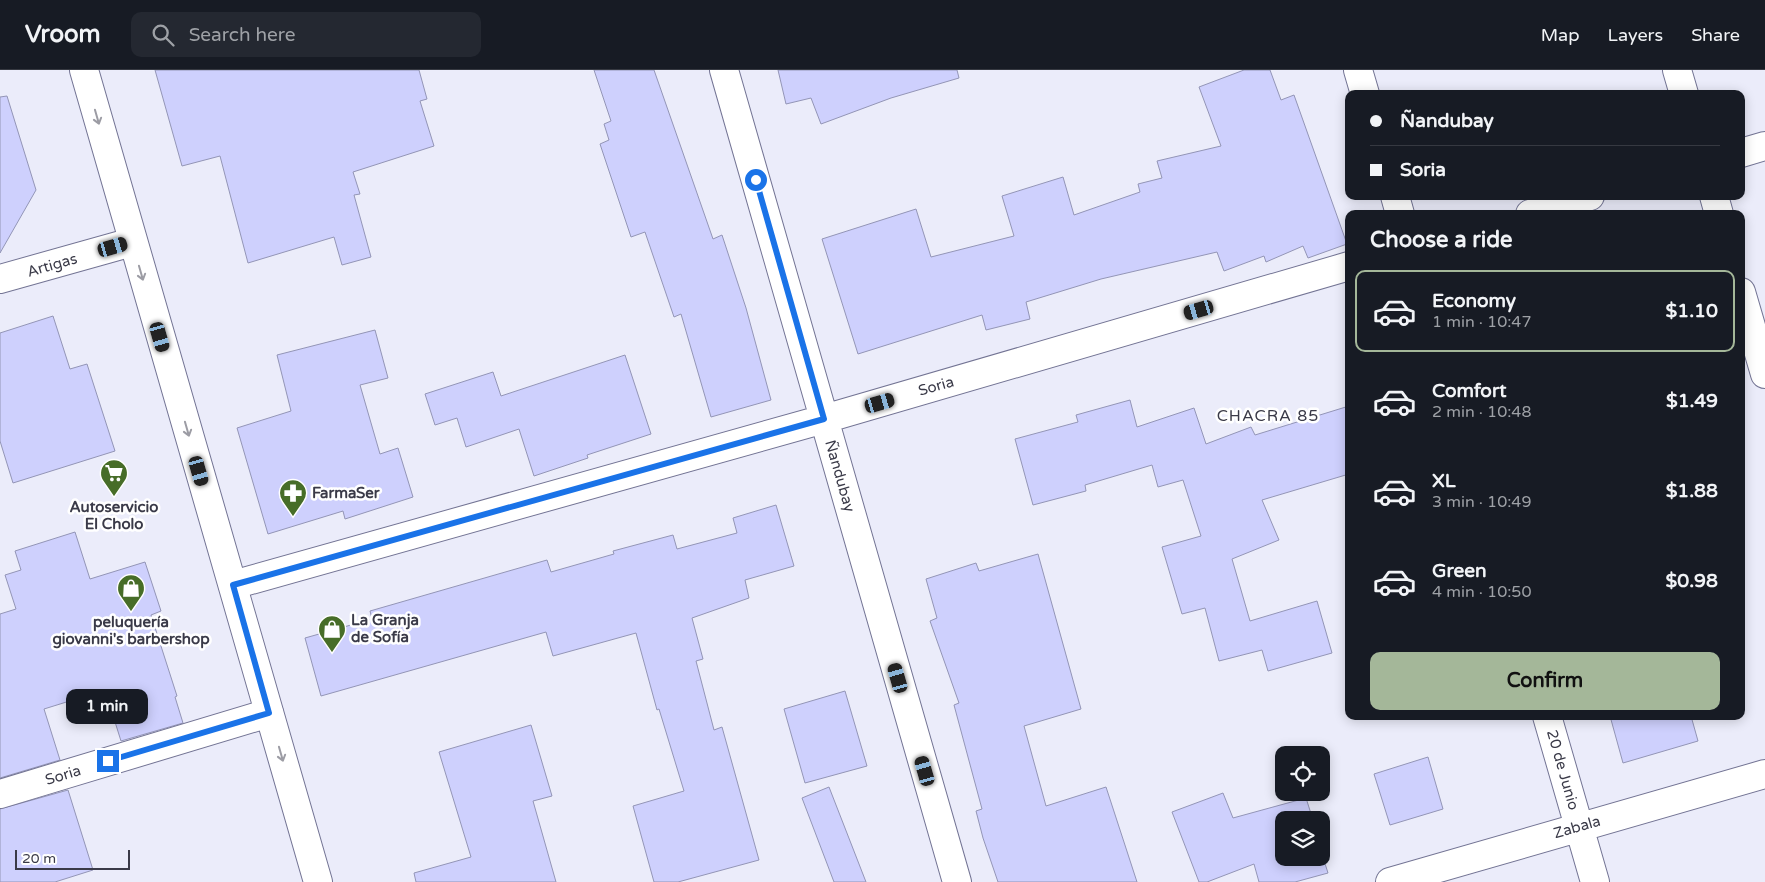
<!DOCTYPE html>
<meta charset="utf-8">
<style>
:root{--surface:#171b24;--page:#242831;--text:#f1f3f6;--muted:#9ea1a6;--line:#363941;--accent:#a4b799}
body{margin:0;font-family:"Varela Round",sans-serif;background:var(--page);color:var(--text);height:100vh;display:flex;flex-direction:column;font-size:19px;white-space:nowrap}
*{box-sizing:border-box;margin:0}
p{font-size:16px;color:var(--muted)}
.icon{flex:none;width:28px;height:28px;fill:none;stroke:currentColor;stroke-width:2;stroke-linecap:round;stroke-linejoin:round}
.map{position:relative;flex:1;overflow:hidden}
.panel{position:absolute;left:1345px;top:140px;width:400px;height:510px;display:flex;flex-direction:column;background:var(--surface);border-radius:10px;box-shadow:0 2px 12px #0003}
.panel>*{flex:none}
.top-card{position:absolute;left:1345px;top:20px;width:400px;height:110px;border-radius:10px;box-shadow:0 2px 12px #0003;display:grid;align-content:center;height:110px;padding:0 25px;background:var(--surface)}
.fabs{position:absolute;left:1275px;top:676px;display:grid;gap:10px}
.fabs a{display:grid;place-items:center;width:55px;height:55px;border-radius:10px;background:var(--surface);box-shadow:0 2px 12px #0003;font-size:25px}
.scale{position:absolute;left:15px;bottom:12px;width:115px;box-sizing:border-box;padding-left:5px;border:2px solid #3a3a48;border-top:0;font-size:14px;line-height:18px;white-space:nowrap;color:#3a3a48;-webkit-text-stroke:4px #fff;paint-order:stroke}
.end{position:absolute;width:22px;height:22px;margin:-11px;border:6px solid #1a73e8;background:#fff;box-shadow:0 0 0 2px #fff}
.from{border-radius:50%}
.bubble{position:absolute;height:35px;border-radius:10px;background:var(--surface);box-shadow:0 2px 12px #0003;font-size:16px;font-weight:700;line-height:35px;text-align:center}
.car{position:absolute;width:15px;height:30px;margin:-15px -8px;border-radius:6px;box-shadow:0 0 4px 1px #0007;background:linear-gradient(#222 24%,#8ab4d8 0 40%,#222 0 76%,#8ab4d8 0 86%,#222 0)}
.top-card b{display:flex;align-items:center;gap:18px;height:48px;font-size:19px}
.top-card b+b{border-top:1px solid var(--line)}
.top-card i{width:12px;height:12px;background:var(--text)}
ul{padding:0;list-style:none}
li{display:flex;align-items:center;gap:15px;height:82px;margin:0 10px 8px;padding:0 15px;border:2px solid transparent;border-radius:10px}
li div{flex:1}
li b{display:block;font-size:19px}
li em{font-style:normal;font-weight:700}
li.on{border-color:var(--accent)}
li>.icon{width:45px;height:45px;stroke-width:1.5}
h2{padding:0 25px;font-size:22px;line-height:60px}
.cta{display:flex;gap:10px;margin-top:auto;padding:10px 25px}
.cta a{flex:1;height:58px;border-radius:10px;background:var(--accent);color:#111;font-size:20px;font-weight:700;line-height:58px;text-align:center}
header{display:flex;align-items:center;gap:30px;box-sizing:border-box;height:70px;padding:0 25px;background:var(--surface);border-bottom:1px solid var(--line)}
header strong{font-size:24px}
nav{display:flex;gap:28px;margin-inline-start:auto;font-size:18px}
.search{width:350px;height:45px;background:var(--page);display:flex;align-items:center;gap:12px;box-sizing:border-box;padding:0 18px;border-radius:10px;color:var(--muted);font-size:19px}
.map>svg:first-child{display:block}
.building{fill:#ced0fd;stroke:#9395b6}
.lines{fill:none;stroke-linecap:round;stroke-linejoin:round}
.street-casing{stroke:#737494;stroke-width:30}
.primary-casing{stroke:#737494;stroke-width:30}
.street{stroke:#fff;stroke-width:28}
.primary{stroke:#fff;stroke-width:28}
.oneway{stroke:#9c9ca4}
.route{stroke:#1a73e8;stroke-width:6}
.labels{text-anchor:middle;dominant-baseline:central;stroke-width:5;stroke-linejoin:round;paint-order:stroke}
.street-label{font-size:15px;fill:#3a3a48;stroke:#fff}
.poi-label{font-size:15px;font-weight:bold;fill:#3a3a48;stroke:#fff;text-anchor:start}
.neighbourhood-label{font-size:16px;letter-spacing:1px;fill:#3a3a48;stroke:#fff}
</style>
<header>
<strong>Vroom</strong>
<div class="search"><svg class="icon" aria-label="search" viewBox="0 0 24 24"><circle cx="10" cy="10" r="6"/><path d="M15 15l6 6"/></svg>Search here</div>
<nav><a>Map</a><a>Layers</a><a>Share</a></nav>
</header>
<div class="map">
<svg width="1765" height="812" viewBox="0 0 1765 812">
<rect width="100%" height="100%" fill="#ebecfa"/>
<path class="building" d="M155 0H419L427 29 420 31 434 76 353 102 360 124 354 125 371 187 342 195 334 167 248 193 220 86 182 96Z
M594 0H654L713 169 722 165 746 238 771 330 711 347 681 244 674 247 645 162 631 167 600 74 609 70 604 54 611 51Z
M778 0H957L959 8 891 28 821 54 811 28 786 34Z
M1244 0H1270L1281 30 1294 25 1347 174 1308 188 1303 176 1266 192 1264 186 1224 201 1217 182 1101 209 1026 232 1030 249 986 260 982 245 858 284 822 169 916 139 931 187 1014 166 1002 126 1063 107 1074 145 1140 122 1138 114 1162 108 1157 91 1221 76 1199 17Z
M7 26 36 120 0 183V27Z
M53 246 70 299 87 294 115 381 13 413 0 371V263Z
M375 260 388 308 360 315 380 384 398 378 413 427 345 449 343 441 268 464 237 358 291 341 277 285Z
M625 285 651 364 587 385 588 388 534 406 519 359 466 377 457 348 435 355 425 324 493 302 501 326Z
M1130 330 1137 357 1194 338 1206 374 1251 357 1255 365 1349 336V404L1262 430 1279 470 1232 489 1250 551 1317 531 1332 583 1268 601 1262 580 1219 591 1205 538 1182 544 1162 477 1201 466 1183 410 1158 417 1152 395 1085 415 1086 421 1033 435 1015 369 1078 352 1076 345Z
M776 435 794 496 745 510 749 528 692 548 703 589 696 591 714 660 722 657 759 790 678 812H654L633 736 684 721 659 639 657 640 636 563 553 586 546 562 321 626 305 568 372 549 370 541 547 490 551 502 614 484 613 481 673 465 677 479 737 463 733 448Z
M75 462 90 509 145 492 161 541 151 545 177 626 175 627 183 653 121 671 105 620 44 639 60 690 0 708V544L16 539 5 505 21 500 15 481Z
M1038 484 1081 639 1024 656 1046 736 1106 717 1137 812H998L983 768 976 741 982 739 954 635 959 633 930 551 937 548 926 509 976 493 979 501Z
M845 621 867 696 805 713 784 639Z
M1610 646H1691L1698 671 1623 693Z
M531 655 552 726 533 731 556 812H416L414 803 471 787 439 682Z
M1428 687 1443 739 1390 755 1374 704Z
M829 717 866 812H834L802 728Z
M68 720 93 800 55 812H0V739Z
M1223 723 1233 748 1306 728 1313 750H1284V788H1321V781L1328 803 1295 812H1259L1254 794 1207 812H1199L1172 742Z"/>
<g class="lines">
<g class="street-casing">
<path id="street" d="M724 0 957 812
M1358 0 1365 24
M1677 0 1684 24
M1741 83 1765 76
M1395 126 1400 144
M1714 126 1719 144
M1530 144 1590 126
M0 209 132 172
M1741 222 1765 304
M233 515 824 349 1349 196
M1547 646 1595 812
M0 724 269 643
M1390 812 1765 704"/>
</g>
<g class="primary-casing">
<path id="primary" d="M84 0 318 812"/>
</g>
<use href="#street" class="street"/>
<use href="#primary" class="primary"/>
</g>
<defs><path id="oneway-shaft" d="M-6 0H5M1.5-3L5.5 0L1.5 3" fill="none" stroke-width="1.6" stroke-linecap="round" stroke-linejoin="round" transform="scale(1.25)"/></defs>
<g class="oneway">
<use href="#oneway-shaft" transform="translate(97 47) rotate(74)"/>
<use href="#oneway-shaft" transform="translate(141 203) rotate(74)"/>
<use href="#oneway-shaft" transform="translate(187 359) rotate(74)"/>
<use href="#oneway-shaft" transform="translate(281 684) rotate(74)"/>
</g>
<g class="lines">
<path class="route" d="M108 691 269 643 233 515 824 349 756 110"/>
</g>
<defs>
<g id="supermarket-pin" transform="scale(1.4375)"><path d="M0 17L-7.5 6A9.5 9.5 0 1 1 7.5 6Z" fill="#476d28" stroke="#fff"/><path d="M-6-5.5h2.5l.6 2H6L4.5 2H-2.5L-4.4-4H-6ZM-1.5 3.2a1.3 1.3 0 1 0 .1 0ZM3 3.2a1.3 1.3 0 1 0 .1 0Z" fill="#fff"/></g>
<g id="pharmacy-pin" transform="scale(1.4375)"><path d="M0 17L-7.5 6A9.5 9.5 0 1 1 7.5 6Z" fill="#476d28" stroke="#fff"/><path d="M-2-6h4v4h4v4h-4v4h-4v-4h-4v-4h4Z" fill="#fff"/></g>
<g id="shop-pin" transform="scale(1.4375)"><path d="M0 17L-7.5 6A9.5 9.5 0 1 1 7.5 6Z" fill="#476d28" stroke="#fff"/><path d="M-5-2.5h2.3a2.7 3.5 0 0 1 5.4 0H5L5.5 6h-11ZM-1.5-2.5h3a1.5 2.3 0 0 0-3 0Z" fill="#fff"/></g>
</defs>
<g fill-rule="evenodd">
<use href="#supermarket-pin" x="114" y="403"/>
<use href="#pharmacy-pin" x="293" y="423"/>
<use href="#shop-pin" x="131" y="518"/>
<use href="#shop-pin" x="332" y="559"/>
</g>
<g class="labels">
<g class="street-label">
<text transform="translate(52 195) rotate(-16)">Artigas</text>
<text transform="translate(936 316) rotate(-16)">Soria</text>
<text transform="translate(840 406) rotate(74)">Ñandubay</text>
<text transform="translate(1563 700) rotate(74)">20 de Junio</text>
<text transform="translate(63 705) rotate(-17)">Soria</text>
<text transform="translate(1577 757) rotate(-16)">Zabala</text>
</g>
<g class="poi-label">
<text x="312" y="423">FarmaSer</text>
<text x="114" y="437" text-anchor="middle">Autoservicio<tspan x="114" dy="17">El Cholo</tspan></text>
<text x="351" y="550">La Granja<tspan x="351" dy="17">de Sofía</tspan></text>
<text x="131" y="552" text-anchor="middle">peluquería<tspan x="131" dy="17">giovanni's barbershop</tspan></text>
</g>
<g class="neighbourhood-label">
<text x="1268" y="346">CHACRA 85</text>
</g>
</g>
</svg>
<div class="fabs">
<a><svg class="icon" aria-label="locate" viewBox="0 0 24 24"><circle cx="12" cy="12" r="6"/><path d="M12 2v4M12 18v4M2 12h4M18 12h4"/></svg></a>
<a><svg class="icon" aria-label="layers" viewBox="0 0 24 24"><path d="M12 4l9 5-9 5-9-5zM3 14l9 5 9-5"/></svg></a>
</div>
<div class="scale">20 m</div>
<i class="end from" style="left:756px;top:110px"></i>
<i class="end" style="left:108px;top:691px"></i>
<div class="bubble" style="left:66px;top:619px;width:82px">1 min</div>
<i class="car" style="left:113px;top:177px;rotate:74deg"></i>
<i class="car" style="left:1199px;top:240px;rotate:254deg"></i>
<i class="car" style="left:160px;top:267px;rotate:164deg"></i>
<i class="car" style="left:880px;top:333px;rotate:74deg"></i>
<i class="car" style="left:199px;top:401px;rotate:164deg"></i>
<i class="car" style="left:898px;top:608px;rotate:344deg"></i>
<i class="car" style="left:925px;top:701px;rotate:344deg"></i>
<div class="top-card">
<b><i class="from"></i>Ñandubay</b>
<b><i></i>Soria</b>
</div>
<section class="panel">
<h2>Choose a ride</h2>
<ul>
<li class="on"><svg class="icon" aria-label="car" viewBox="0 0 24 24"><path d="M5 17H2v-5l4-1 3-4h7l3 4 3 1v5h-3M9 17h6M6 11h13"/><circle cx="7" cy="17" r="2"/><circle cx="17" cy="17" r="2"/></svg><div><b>Economy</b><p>1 min · 10:47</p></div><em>$1.10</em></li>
<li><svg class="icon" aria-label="car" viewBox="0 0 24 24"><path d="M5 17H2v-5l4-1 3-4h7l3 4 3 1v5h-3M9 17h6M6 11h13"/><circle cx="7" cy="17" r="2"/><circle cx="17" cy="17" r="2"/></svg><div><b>Comfort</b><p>2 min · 10:48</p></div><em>$1.49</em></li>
<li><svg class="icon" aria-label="car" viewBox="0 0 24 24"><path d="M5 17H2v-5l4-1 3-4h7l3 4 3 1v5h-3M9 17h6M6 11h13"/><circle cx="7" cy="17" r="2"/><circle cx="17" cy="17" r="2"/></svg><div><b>XL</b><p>3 min · 10:49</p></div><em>$1.88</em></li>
<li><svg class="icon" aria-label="car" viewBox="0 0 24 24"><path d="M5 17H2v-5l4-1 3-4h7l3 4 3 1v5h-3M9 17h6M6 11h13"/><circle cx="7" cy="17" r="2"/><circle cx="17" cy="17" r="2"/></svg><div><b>Green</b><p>4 min · 10:50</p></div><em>$0.98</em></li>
</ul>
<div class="cta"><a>Confirm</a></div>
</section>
</div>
